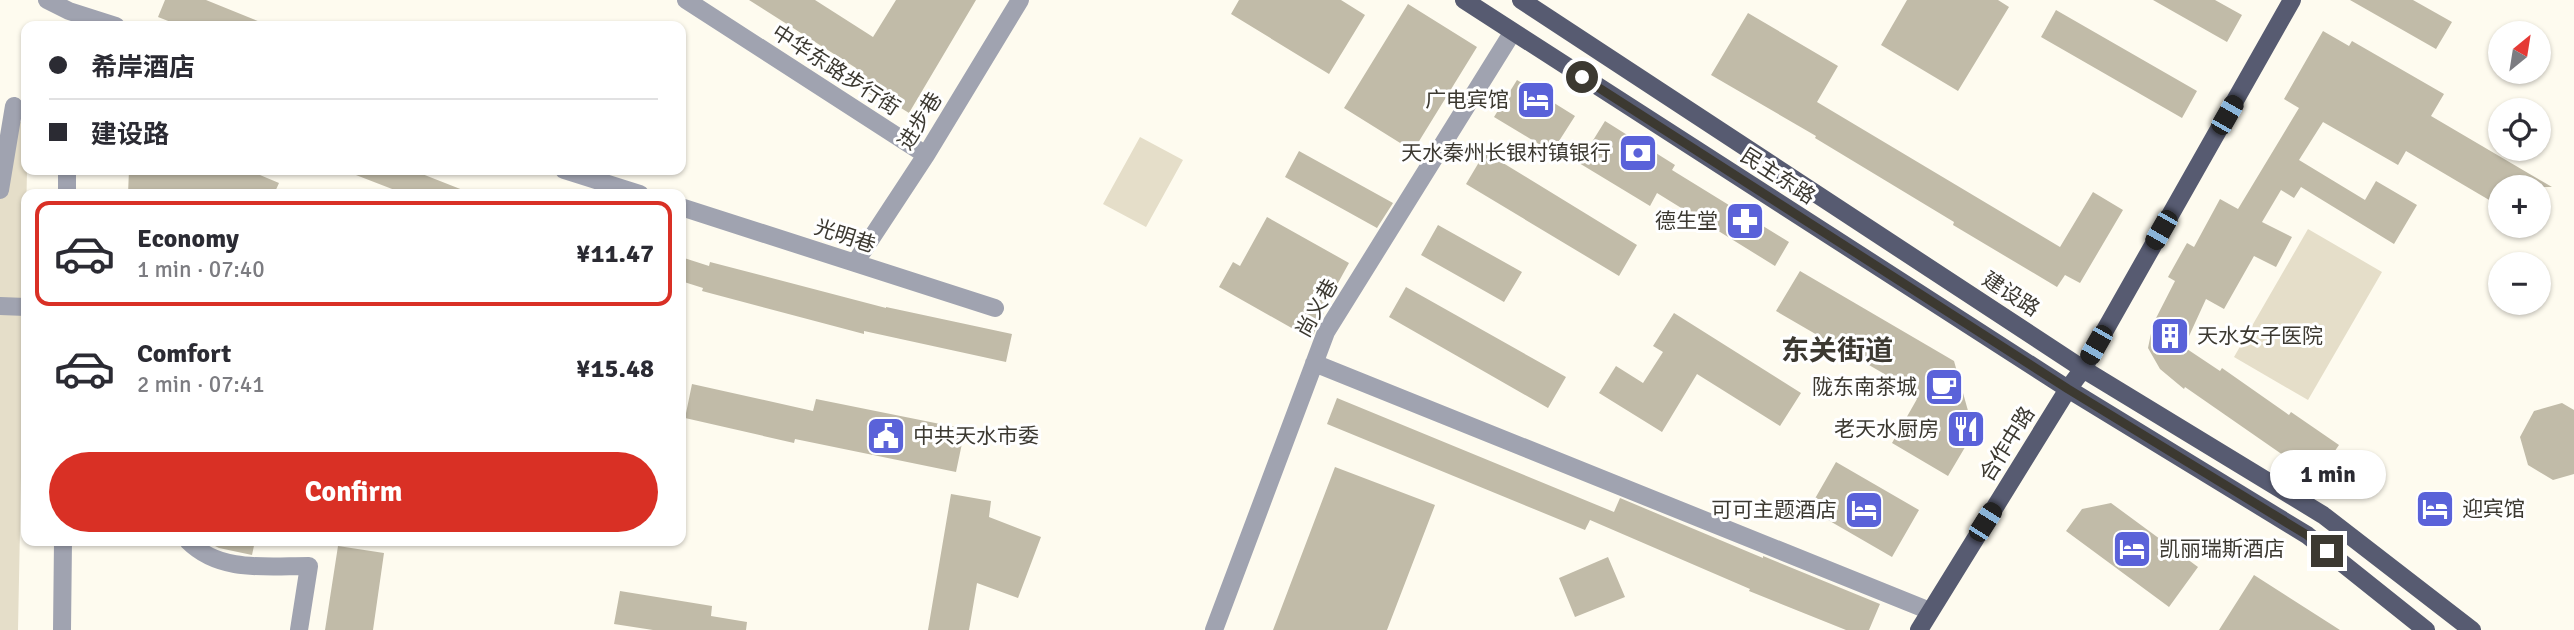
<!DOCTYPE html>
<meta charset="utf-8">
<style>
:root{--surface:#fff;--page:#f2f2f3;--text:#2b2b33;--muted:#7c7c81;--line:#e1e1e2;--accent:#d93025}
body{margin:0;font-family:Signika,"Noto Sans SC",sans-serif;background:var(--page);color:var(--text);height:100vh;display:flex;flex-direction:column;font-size:26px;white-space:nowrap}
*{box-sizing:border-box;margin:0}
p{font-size:23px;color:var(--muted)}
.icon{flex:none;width:38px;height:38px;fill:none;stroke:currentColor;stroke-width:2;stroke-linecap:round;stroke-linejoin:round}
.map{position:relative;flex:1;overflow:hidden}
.sheet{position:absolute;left:21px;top:189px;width:665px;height:357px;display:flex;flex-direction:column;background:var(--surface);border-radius:14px;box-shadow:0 2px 5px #0004}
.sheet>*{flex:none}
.hud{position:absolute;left:21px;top:21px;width:665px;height:154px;border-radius:14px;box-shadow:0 2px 5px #0004;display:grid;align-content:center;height:154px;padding:0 28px;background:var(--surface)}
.needle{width:46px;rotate:30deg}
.tools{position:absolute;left:2488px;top:21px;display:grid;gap:14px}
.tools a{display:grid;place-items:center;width:63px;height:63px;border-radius:50%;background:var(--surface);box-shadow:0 2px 5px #0004;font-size:35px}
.end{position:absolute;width:32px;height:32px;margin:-16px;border:9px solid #3c3931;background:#fff;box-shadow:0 0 0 4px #fff}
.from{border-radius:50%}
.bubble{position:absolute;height:49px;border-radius:24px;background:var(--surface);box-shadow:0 2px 5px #0004;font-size:23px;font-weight:700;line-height:49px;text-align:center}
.car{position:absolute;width:21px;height:42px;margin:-21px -10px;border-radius:9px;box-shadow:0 0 5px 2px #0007;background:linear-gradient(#222 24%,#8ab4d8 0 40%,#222 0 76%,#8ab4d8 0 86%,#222 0)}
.hud b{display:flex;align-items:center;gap:24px;height:66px;font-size:26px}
.hud b+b{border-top:2px solid var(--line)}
.hud i{width:18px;height:18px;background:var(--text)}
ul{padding:12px 0 0;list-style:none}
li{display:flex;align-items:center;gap:21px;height:105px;margin:0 14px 10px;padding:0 14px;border:4px solid transparent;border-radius:14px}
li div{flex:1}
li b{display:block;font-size:26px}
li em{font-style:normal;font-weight:700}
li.active{border-color:var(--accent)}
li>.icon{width:63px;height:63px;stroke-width:1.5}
.button{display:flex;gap:14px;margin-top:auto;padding:14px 28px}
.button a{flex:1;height:80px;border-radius:42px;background:var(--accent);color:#fff;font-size:28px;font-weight:700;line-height:80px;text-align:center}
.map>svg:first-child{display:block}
.green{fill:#e5dec9}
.building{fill:#c1bba8}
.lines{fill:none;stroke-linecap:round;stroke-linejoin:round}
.minor{stroke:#a0a3b0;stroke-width:18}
.major{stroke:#575b71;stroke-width:18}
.route{stroke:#3c3931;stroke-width:9}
.labels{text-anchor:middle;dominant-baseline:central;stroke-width:6;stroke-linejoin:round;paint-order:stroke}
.street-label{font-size:21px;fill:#3c3931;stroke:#fff}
.poi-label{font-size:21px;fill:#3c3931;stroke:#fff;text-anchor:end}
.district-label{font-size:28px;font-weight:bold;fill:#3c3931;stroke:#fff}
</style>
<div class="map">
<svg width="2574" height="630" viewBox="0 0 2574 630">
<rect width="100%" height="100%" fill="#fefbef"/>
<path class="green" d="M12 117 26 125 27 170 18 630H0V140Z
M1140 137 1183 160 1146 227 1103 204Z
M2308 229 2382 272 2308 400 2234 357Z"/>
<path class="building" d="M165 0H206L270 26H181L158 17Z
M749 0H815L873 37 896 0H976L909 113 885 98 882 102 868 93 871 89 851 76 856 68Z
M1239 0H1341L1365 15 1329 74 1231 14Z
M1907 0H1998L2009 7 1958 91 1881 45Z
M2153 0H2215L2242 15 2227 42Z
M2350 0H2413L2452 22 2436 49Z
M1408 4 1477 47 1413 151 1344 108Z
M2056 10 2197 91 2182 118 2041 37Z
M1748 13 1838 66 1817 102 2060 247 2093 192 2123 210 2080 283 2065 275 2057 287 1953 225 1954 222 1815 138 1816 136 1711 75Z
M2323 31 2349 46 2352 41 2444 94 2431 116 2552 187H2501V207L2406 151 2398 165 2323 122 2299 160 2365 200 2376 181 2417 205 2394 244 2301 187 2294 198 2281 190 2262 222 2292 237 2276 267 2254 256 2224 309 2206 299 2184 347 2220 371 2222 368 2289 415 2291 412 2339 445 2316 478 2185 387 2184 389 2160 369 2148 348 2153 324 2175 281 2168 277 2187 243 2194 247 2220 199 2238 209 2299 108 2284 99Z
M1517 80 1575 116 1552 152 1494 117Z
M1605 121 1675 165 1672 170 1789 242 1775 266 1657 193 1650 206 1579 163Z
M1299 151 1393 203 1377 228 1285 177Z
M1485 152 1637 245 1619 276 1466 184Z
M129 170H248L279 183 274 194H128Z
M343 170H412L473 194H405Z
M1267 217 1349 263 1322 312 1324 313 1311 339 1219 287 1233 262 1240 266Z
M1438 225 1522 272 1504 302 1421 255Z
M681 257 709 266 710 262 886 308V307L1012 334 1006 362 864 331V334L702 291 703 288 681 281Z
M1800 271 1954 361 1974 432 1948 476 1892 443 1917 399 1909 395 1912 390 1776 311Z
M1406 287 1566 377 1548 408 1389 317Z
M1674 313 1801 393 1780 426 1697 374 1662 432 1599 393 1616 366 1643 383 1663 352 1653 346Z
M692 384 813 411 816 399 965 429 956 472 795 439 794 443 685 418Z
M1337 398 1614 512 1620 498 1763 558V556L1880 604 1869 630H1846L1749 591 1750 589 1590 520 1585 530 1327 424Z
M2562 403 2574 410V474L2553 480 2528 465 2520 437 2534 411Z
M1836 462 1919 510 1892 557 1809 509Z
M1335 467 1435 505 1387 630H1273Z
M951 494 991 501 989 517 1041 537 1018 598 977 583 969 630H928Z
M2111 503 2198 567 2169 607 2066 531 2082 509Z
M211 541H255L252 555 219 548 211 544Z
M338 546 384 553 373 630H325Z
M1608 557 1625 597 1575 617 1559 578Z
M2254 575 2340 630H2219Z
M620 591 712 606 711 616 747 622 746 630H653L614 624Z"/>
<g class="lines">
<path class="minor" d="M47 0 69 11 116 26
M686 0 926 155
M564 170 640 194
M0 190 14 106
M67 194V170
M681 207 995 308
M855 263 926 155 1020 0
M0 306 26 307
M1314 363 1930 611
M188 541C220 573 266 566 309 566L299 630
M62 630 63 541
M1214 630 1326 332 1512 33"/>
<path class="major" d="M1464 0 2068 389 2307 535 2426 630
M1521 0 2083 369 2323 515 2472 630
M1919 630 2068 389 2083 369 2292 0"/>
</g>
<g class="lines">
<path class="route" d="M1582 77 2068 389 2307 535 2327 551"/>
</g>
<defs>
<g id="hotel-square" transform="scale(2.0125)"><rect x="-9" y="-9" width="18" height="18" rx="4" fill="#5a62d9" stroke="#fff"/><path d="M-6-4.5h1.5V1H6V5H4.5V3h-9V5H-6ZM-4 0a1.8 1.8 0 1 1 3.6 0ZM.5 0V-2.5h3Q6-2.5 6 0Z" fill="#fff"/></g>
<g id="bank-square" transform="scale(2.0125)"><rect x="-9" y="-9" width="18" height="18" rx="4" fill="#5a62d9" stroke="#fff"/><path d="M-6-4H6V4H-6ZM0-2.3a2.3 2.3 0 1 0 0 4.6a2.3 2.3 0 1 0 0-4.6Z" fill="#fff"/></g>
<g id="pharmacy-square" transform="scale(2.0125)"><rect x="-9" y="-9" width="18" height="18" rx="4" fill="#5a62d9" stroke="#fff"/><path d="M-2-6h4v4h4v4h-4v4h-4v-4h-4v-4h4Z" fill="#fff"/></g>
<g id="building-square" transform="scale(2.0125)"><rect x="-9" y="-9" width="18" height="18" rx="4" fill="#5a62d9" stroke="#fff"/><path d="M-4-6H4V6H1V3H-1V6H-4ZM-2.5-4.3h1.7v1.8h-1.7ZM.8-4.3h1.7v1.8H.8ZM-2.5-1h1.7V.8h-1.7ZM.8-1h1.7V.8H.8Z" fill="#fff"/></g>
<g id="cafe-square" transform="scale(2.0125)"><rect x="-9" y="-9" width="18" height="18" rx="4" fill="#5a62d9" stroke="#fff"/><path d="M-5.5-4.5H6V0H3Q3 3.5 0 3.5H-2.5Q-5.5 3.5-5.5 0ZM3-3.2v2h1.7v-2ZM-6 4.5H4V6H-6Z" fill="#fff"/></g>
<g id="restaurant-square" transform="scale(2.0125)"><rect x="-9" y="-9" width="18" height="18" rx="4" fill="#5a62d9" stroke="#fff"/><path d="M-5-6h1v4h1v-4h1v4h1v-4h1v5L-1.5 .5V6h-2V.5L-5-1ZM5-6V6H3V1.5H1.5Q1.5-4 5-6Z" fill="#fff"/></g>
<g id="civic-square" transform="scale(2.0125)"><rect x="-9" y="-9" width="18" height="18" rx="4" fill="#5a62d9" stroke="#fff"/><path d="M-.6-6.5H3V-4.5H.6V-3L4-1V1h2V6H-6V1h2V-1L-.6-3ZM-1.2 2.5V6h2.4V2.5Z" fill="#fff"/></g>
</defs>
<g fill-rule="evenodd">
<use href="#hotel-square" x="1536" y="100"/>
<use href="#bank-square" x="1638" y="153"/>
<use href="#pharmacy-square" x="1745" y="221"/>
<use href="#building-square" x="2170" y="336"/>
<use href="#cafe-square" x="1944" y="387"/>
<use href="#restaurant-square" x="1966" y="429"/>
<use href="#civic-square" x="886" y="436"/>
<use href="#hotel-square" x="2435" y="509"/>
<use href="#hotel-square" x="1864" y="510"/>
<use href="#hotel-square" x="2132" y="549"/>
</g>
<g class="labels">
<g class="street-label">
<text transform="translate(836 70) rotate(33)">中华东路步行街</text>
<text transform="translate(920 121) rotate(-58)">进步巷</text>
<text transform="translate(1778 176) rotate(33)">民主东路</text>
<text transform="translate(845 236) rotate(18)">光明巷</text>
<text transform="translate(2011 294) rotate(33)">建设路</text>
<text transform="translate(1317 308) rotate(-61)">尚义巷</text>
<text transform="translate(2007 444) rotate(-58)">合作中路</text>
</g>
<g class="poi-label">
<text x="1509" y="100">广电宾馆</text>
<text x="1611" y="153">天水秦州长银村镇银行</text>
<text x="1718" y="221">德生堂</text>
<text x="2197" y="336" text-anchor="start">天水女子医院</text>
<text x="1917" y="387">陇东南茶城</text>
<text x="1939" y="429">老天水厨房</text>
<text x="913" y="436" text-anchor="start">中共天水市委</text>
<text x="2462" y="509" text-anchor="start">迎宾馆</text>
<text x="1837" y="510">可可主题酒店</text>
<text x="2159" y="549" text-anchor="start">凯丽瑞斯酒店</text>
</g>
<g class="district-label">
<text x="1837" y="351">东关街道</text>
</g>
</g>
</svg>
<div class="tools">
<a><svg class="needle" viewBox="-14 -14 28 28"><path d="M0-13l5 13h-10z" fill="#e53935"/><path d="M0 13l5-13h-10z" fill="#7c7c81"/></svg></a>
<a><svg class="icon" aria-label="locate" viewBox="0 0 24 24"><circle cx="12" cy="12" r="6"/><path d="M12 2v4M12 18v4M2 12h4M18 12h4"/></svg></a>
<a>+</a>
<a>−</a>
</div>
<i class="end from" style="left:1582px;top:77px"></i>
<i class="end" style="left:2327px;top:551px"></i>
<div class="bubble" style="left:2270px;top:450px;width:116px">1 min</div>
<i class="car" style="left:2227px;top:115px;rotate:30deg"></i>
<i class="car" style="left:2161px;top:230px;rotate:210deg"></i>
<i class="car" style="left:2096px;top:345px;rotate:210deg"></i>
<i class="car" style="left:1985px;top:522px;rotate:32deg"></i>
<div class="hud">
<b><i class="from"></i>希岸酒店</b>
<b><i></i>建设路</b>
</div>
<section class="sheet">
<ul>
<li class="active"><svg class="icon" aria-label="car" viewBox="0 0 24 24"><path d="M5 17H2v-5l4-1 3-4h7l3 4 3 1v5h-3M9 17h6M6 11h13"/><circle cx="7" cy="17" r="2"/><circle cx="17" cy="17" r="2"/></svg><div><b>Economy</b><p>1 min · 07:40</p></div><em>¥11.47</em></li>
<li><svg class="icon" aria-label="car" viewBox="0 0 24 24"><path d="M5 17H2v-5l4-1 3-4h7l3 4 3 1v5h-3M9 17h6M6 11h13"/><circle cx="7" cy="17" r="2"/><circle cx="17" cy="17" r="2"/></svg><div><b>Comfort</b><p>2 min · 07:41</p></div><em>¥15.48</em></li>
</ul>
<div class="button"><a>Confirm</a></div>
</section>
</div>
